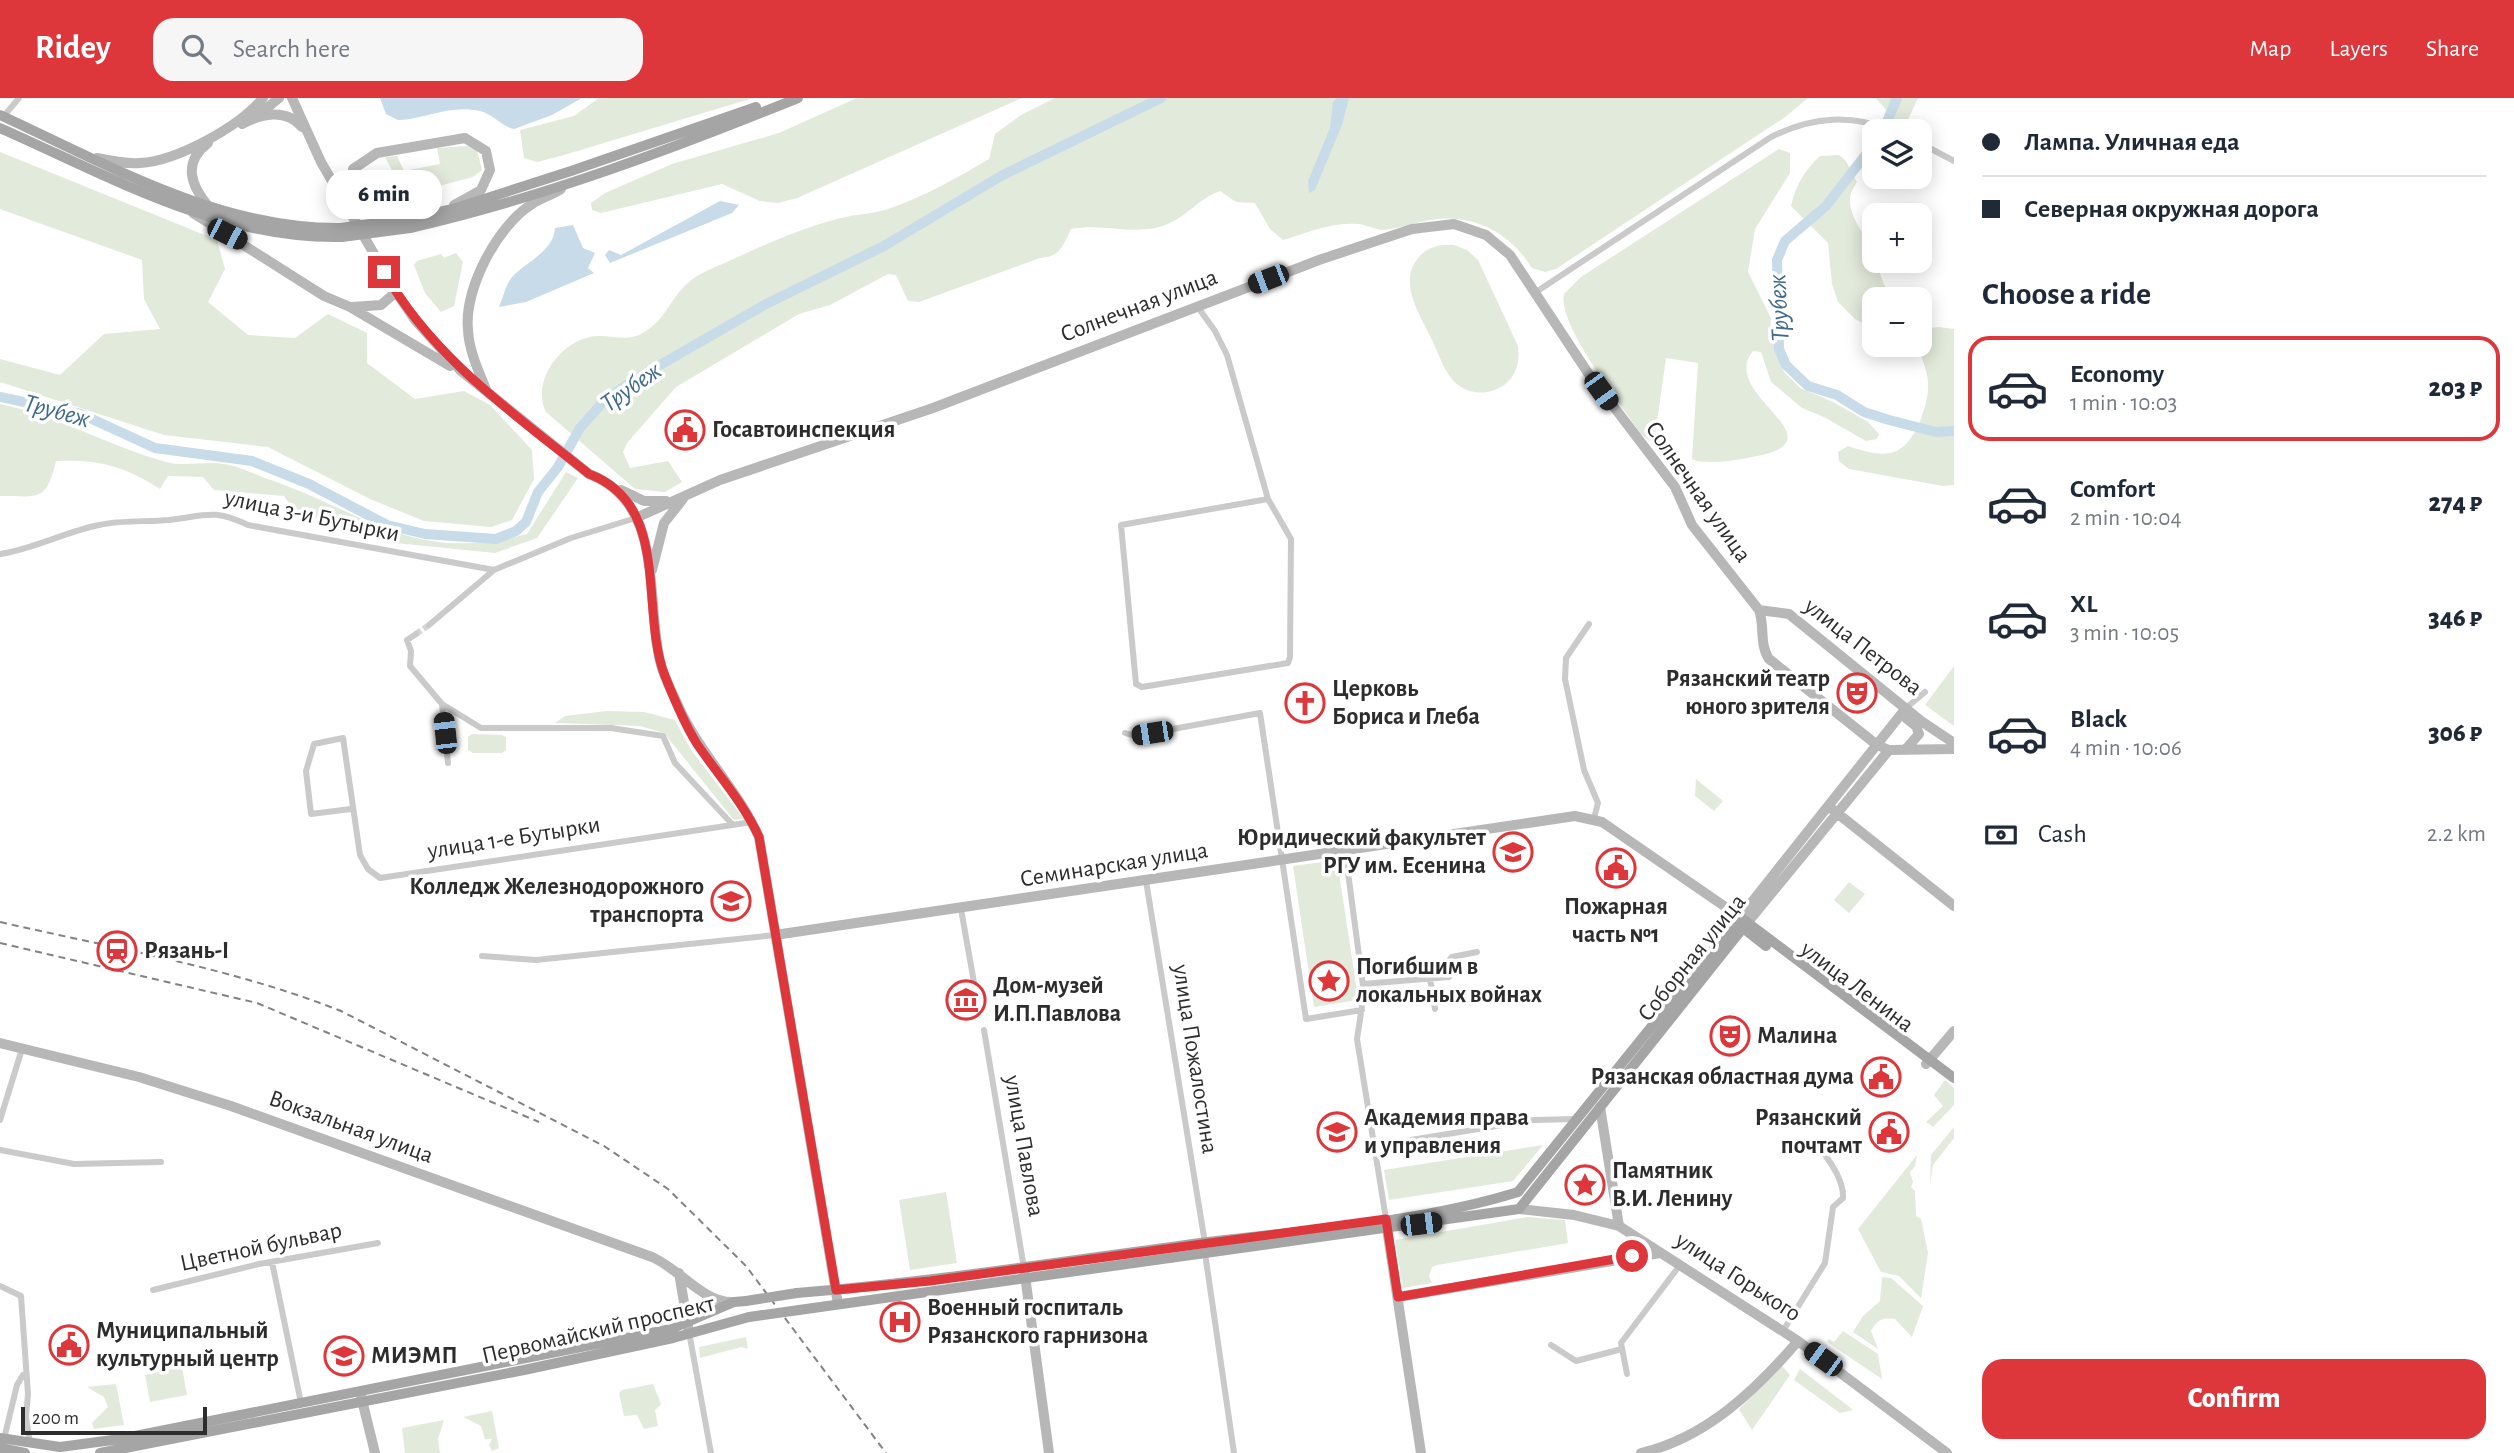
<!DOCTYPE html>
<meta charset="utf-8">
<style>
:root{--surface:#fff;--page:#f6f6f7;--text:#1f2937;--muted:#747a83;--line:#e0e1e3;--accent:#dd363b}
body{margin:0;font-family:"Alegreya Sans",sans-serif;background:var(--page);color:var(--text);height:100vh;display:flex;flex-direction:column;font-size:26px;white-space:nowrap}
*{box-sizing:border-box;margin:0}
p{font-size:23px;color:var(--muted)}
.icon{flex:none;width:38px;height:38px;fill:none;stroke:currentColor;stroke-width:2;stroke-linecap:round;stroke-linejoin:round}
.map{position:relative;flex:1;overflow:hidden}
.sheet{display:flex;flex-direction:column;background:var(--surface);width:560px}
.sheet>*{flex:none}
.banner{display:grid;align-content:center;height:154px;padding:0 28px;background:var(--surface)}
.controls{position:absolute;left:1862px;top:21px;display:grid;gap:14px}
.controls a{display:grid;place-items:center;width:70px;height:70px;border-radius:14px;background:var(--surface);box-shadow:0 4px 18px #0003;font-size:35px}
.scale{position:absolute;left:21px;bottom:18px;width:186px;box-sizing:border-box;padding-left:7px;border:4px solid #2d2d2d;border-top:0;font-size:19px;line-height:24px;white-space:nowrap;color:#2d2d2d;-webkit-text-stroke:5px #fff;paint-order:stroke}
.end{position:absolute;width:32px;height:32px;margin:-16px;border:9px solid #dd363b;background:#fff;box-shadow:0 0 0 4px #fff}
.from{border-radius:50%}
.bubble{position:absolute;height:49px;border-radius:21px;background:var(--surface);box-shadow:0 4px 18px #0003;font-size:23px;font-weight:800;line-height:49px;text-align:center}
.car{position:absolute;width:21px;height:42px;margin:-21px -10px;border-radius:9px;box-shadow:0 0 5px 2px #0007;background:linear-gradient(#222 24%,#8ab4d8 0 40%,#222 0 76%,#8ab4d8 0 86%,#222 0)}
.banner b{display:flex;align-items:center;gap:24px;height:66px;font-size:26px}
.banner b+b{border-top:2px solid var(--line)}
.banner i{width:18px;height:18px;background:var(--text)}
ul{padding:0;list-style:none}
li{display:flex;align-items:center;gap:21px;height:105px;margin:0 14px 10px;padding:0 14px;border:4px solid transparent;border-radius:21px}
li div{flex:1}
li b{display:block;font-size:26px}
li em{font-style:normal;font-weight:800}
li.active{border-color:var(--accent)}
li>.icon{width:63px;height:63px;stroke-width:1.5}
h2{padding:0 28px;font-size:32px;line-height:84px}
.pay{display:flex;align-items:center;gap:18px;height:77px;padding:0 28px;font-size:26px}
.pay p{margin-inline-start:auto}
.action{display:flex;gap:14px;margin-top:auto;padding:14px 28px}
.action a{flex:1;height:80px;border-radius:21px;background:var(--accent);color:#fff;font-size:28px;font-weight:800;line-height:80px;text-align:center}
header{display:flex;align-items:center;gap:42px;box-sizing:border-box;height:98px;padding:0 35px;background:var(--accent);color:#fff}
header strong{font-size:33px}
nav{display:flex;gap:38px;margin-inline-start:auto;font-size:24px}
.search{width:490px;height:63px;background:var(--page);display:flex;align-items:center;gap:18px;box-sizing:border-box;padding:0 24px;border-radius:21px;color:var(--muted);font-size:26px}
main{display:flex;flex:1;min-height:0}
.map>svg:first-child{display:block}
.green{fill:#e2eadb}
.water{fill:#c7dbe9}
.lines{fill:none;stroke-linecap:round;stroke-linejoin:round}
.river{stroke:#c7dbe9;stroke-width:10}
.street-tunnel{stroke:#d5d5d5;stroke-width:6;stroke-dasharray:6 3;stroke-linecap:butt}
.street{stroke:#cacaca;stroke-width:6}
.secondary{stroke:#b7b7b7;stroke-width:10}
.primary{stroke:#a5a5a5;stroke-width:10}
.rail{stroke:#828282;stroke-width:2;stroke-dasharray:7 5;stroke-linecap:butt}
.primary-bridge{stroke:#a5a5a5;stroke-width:10}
.route{stroke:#dd363b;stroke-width:9}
.labels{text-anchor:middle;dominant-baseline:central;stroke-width:7;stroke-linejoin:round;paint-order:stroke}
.street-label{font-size:24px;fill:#2d2d2d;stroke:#fff}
.poi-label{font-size:24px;font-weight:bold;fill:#2d2d2d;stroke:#fff;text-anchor:start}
.water-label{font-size:26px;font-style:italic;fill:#3f6a8b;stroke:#fff}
</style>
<header>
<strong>Ridey</strong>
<div class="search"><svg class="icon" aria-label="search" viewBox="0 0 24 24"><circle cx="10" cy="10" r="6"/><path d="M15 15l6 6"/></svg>Search here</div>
<nav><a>Map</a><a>Layers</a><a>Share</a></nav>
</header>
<main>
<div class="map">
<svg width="1954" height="1355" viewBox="0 0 1954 1355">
<rect width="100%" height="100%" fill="#fff"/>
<path class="green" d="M599 0H753L564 57 537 64 524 60 520 32 574 18Z
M857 0H1022L797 100 778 105 760 103 722 86 601 115 592 112 591 105 605 95 672 66 779 35Z
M1055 0H1808L1785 19 1556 171 1545 174 1532 170C1510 135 1474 115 1431 122 1415 124 1399 131 1383 132 1375 132 1366 126 1357 126 1330 124 1308 135 1283 142L1270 131 1255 105 1236 104 1220 93C1200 100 1189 116 1170 125 1138 140 1104 124 1071 131 1063 148 1060 159 1040 160L919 204 908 203 896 177 888 176 830 207 799 216 676 289 627 345 623 354 630 370 668 363 682 384 665 394 635 391 546 314C530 282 563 240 597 238 610 237 626 243 639 237 668 222 667 203 689 184 699 175 715 169 727 164 762 148 803 129 841 120 857 116 872 116 888 111 923 99 957 80 989 61L995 36 1021 17Z
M1876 0H1918L1907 24 1897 25Z
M467 48 477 52 482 72 473 79 405 97 385 59 397 58 404 73 440 66 437 50Z
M1779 51 1790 55V75L1755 131 1748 174 1771 220 1770 236 1784 274 1800 290 1833 304 1868 324 1879 336 1877 341 1866 343 1824 319 1802 310 1771 284 1761 254 1753 253C1717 296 1843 341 1757 358 1738 362 1715 366 1697 363L1692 361 1698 265 1666 260 1656 331 1654 340 1648 342 1641 336C1622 308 1557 226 1564 196L1581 179Z
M0 54 217 142 225 171 208 204 248 237 295 240 328 216 367 235V265L415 301 464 293 490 307 532 352 534 381 512 422 491 429 424 423 370 401 268 349 164 337 0 284V261L60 277 104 236 160 231 144 201 142 162 0 111Z
M1839 57 1846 63 1857 84C1854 89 1850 95 1850 101 1849 116 1863 139 1874 147V163H1884L1880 176 1890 201H1874V231L1855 221 1838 204 1832 186 1828 145 1791 108C1796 87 1804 73 1820 58Z
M1454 147 1467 152 1478 162 1518 248C1520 263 1517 277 1504 287 1490 297 1472 297 1458 287 1444 276 1439 255 1431 240 1420 216 1397 184 1419 159 1428 149 1440 146 1454 147Z
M456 155 463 164 454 208 441 214 425 195 414 167 417 163 441 156 444 160Z
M1939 229 1954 231V387L1943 388 1849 371 1839 363 1838 354 1848 348C1887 361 1904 361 1921 321 1925 309 1929 297 1928 284 1927 272 1921 259 1918 247L1928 230Z
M0 306C58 318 109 348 166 364 184 369 205 363 224 366 238 368 252 375 265 380 366 414 412 467 527 436L566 374 578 380 537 440 495 455 396 445 382 434 346 423 298 418 284 398 214 392 203 379 168 378 160 391C125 368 98 361 56 363 46 405 38 398 0 398Z
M1954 568V628L1925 607Z
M607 613 644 614 675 622 691 652 744 721 734 722 664 635 640 628 555 625 565 618Z
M472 636 502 637 506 639V652L502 655H473L468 652V639Z
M1696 681 1723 703 1714 713 1695 698Z
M1337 762 1357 893 1352 903 1314 909 1293 768Z
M1849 784 1865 796 1849 815 1834 802Z
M1945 982 1954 990V1007L1933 1029 1926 1024 1943 1008 1934 997Z
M1954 1029V1040L1933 1067 1930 1087 1931 1057Z
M1543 1047 1513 1083 1389 1102 1384 1072Z
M1917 1057 1915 1068 1910 1074 1913 1084 1911 1089 1915 1093 1916 1118 1921 1121 1928 1155 1921 1200 1899 1178 1881 1174 1858 1131Z
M946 1094 957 1165 910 1172 899 1102Z
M1527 1119 1565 1122 1568 1145 1437 1167 1432 1169 1429 1178 1432 1185 1403 1190 1395 1142Z
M1882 1179 1891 1180 1923 1208 1912 1239 1895 1221C1883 1219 1876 1222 1871 1233L1878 1251 1853 1234 1863 1218 1880 1203Z
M1843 1233 1878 1256 1882 1281 1827 1244 1829 1241 1834 1244Z
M746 1239 748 1251 741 1249 700 1260 699 1249Z
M1782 1268 1790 1277 1752 1332 1739 1311Z
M182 1269 187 1297 150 1304 145 1277Z
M1800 1271 1847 1307 1853 1312 1840 1315 1794 1282Z
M116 1286 124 1327 94 1331 92 1325 108 1309 104 1299 87 1289Z
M653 1286 661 1306 655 1312 658 1328 644 1331 637 1317 624 1318 619 1295 622 1292Z
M492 1313 499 1350 492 1353 489 1347 492 1341H485L481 1328 463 1319Z
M444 1322 438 1341 440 1355H405L402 1330Z"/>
<path class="water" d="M380 0H582L552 17 514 31C501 28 493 16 480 13 449 6 427 21 398 22L386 16Z
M1337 0H1349L1342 27 1315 92 1309 95 1308 83 1330 30 1333 4Z
M720 103 739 107 732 115 610 165 605 157 609 152 621 157Z
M573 127 583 150 595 155 588 170 594 175 526 204 499 209C503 200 506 186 512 179 526 164 554 153 555 130Z"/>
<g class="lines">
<path class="river" d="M1883 33 1897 0
M1874 46 1826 108 1785 143 1777 162 1779 251 1786 267 1808 288 1837 297 1864 314 1889 322 1936 334 1954 333
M0 299 81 316 155 350 252 363 309 386 387 427 425 436 496 441 516 433 526 424 538 394 558 369 580 330 604 303 632 283 766 206 884 148 1001 78 1161 0"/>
<path class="street-tunnel" d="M416 536 429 527"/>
<path class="street" d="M3 19 19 0
M1920 45 1954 63
M1536 194 1771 39C1813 18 1851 16 1895 33
M1197 208 1215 233 1227 257 1268 401 1291 441 1290 559 1288 565 1142 589 1136 586 1121 427 1268 401
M0 456C35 451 64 434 99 427 121 422 146 424 169 422 205 418 212 410 248 427L494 472
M1589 526 1566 560 1565 581 1584 672 1598 705 1594 720
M429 527 494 472 571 440 636 420
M416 536 407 542 411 553 410 568 442 606 481 630H611L663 638 675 665 732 726
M442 606 448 665
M1906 610 1925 594
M1125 635 1135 638 1260 615 1306 921 1362 912
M351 711 311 716 306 673 314 646 343 640 360 757 368 771 380 780 752 724
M1345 752 1364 895 1357 941 1386 1121
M1146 783 1205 1145
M961 811 975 890
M482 858 536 862 775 837
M1430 881 1435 911
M1363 886 1449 879 1447 865 1452 859 1477 854
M984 932 1024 1170
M0 1022 22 951
M1374 1048 1534 1022 1576 1021
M0 1052 74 1066 161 1064
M1205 1155 1234 1355
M272 1164 301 1305
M0 1188 21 1198 28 1296 26 1319 30 1346
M153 1192 259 1166 378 1145
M1783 1233 1825 1165 1833 1109 1843 1100C1844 1082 1828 1060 1817 1047
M689 1234 711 1355
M1551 1247 1576 1263 1622 1251
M1627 1276 1621 1245 1680 1167
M4 1341 17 1287 23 1277"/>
<path class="secondary" d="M292 0 321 64 396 194 415 222 460 272 589 376C665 405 645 498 660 563 663 577 670 590 676 603 697 653 737 690 759 739L838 1206
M260 16 279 0
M242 26C261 16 286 10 302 29
M208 45C182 65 191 88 209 109
M97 60C111 63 125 66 140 65 177 63 239 29 263 0
M348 111 353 71 377 55 465 40 486 53 490 72 481 92 454 107
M193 115 324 198 350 209 450 268
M352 209 381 207 396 194
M487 294C479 274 469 253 468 232 464 191 497 128 532 106 541 100 552 97 561 91
M621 392 644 403H666
M638 419 720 382 933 310 1319 162 1412 131 1454 126 1486 137 1510 157 1588 275 1675 389 1692 427 1759 512C1765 528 1759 546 1769 561L1877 647 1889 652 1954 651
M652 472 664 425 683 401
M1759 512 1789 516 1921 623 1954 645
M1906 620 1916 628 1919 636 1906 651
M1832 711 1954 808
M1743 830 1889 652
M775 837 1575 718 1602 724 1740 819 1906 610
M0 945 139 979 231 1008 652 1159C680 1171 703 1205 733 1204
M1926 966 1954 933
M1600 1009 1619 1128
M1519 1111 1574 1117 1619 1128 1798 1243 1947 1355
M1386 1124 1421 1355
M1024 1170 1049 1355
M679 1175 689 1234
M1398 1199 1660 1155
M361 1298 375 1355
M1641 1355C1706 1340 1756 1292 1798 1243"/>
<path class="primary" d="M0 17C109 67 218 131 341 130
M0 30C109 78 220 142 342 139
M407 121 453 111 571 73 756 9
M410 130C542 100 672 51 798 0
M797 1195C935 1184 1071 1162 1208 1144 1308 1132 1422 1124 1518 1094L1740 819 1954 980
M799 1212 1519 1111 1743 830 1766 848
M0 1340 60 1349 120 1341 671 1231 734 1204 746 1203
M0 1350 25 1355
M100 1355 524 1272 673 1240 749 1219"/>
<path class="rail" d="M0 824C114 850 232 870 341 913L604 1048 668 1091 746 1168 886 1355
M0 845 257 905 539 1024"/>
<path class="primary-bridge" d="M341 130 407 121
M342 139 410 130
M746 1203 797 1195
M749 1219 799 1212"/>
</g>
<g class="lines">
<path class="route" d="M384 174C433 260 513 315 589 376 672 407 639 512 665 578 674 601 684 625 697 646 718 677 743 704 759 739L836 1192 930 1183 1386 1121 1398 1199 1632 1158"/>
</g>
<defs>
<g id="civic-ring" transform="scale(2.0125)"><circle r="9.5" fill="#fff" stroke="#dd363b" stroke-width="1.5"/><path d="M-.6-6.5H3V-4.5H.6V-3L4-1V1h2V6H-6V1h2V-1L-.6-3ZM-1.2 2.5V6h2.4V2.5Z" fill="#dd363b"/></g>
<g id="theatre-ring" transform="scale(2.0125)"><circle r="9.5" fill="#fff" stroke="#dd363b" stroke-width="1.5"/><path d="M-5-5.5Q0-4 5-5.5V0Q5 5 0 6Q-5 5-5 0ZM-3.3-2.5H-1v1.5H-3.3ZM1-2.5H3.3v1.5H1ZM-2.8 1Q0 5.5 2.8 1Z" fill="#dd363b"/></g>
<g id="church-ring" transform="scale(2.0125)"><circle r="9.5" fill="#fff" stroke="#dd363b" stroke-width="1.5"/><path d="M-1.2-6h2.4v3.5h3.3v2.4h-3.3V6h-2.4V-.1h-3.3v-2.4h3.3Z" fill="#dd363b"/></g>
<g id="university-ring" transform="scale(2.0125)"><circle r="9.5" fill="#fff" stroke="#dd363b" stroke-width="1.5"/><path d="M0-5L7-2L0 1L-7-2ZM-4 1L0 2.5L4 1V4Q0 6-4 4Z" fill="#dd363b"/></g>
<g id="station-ring" transform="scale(2.0125)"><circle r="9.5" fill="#fff" stroke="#dd363b" stroke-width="1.5"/><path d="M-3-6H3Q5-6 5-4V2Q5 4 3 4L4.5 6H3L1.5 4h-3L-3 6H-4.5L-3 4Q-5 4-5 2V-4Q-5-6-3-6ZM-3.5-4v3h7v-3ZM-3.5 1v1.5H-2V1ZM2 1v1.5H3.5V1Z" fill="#dd363b"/></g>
<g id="sight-ring" transform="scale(2.0125)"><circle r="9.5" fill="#fff" stroke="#dd363b" stroke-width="1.5"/><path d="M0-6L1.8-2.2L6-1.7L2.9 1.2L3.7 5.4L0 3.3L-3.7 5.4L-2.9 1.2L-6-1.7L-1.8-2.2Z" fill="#dd363b"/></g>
<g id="museum-ring" transform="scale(2.0125)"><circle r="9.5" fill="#fff" stroke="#dd363b" stroke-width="1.5"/><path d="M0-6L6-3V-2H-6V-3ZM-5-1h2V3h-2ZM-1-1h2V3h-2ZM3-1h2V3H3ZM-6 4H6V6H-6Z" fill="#dd363b"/></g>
<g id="hospital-ring" transform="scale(2.0125)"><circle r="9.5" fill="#fff" stroke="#dd363b" stroke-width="1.5"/><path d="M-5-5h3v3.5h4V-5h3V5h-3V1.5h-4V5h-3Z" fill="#dd363b"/></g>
</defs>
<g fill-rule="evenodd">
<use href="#civic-ring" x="685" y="332"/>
<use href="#theatre-ring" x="1857" y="595"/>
<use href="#church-ring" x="1305" y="605"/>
<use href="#university-ring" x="1513" y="754"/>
<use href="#civic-ring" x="1616" y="770"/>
<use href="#university-ring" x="731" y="803"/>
<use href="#station-ring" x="117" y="853"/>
<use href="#sight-ring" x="1329" y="883"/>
<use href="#museum-ring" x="966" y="902"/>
<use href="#theatre-ring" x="1730" y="938"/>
<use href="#civic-ring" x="1881" y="979"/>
<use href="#university-ring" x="1337" y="1034"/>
<use href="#civic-ring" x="1889" y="1034"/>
<use href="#sight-ring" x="1585" y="1087"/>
<use href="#hospital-ring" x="900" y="1224"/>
<use href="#civic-ring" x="69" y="1247"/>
<use href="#university-ring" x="344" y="1258"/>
</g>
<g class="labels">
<g class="street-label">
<text transform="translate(1139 208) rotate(-21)">Солнечная улица</text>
<text transform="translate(1698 394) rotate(55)">Солнечная улица</text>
<text transform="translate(312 418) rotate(12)">улица 3-и Бутырки</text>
<text transform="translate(1863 549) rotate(38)">улица Петрова</text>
<text transform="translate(514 740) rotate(-9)">улица 1-е Бутырки</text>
<text transform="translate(1114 767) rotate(-9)">Семинарская улица</text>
<text transform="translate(1692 860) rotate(-51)">Соборная улица</text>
<text transform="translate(1857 889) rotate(37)">улица Ленина</text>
<text transform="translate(1195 961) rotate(81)">улица Пожалостина</text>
<text transform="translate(351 1029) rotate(20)">Вокзальная улица</text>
<text transform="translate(1024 1048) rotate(80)">улица Павлова</text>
<text transform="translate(261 1149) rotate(-12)">Цветной бульвар</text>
<text transform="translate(1738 1179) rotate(33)">улица Горького</text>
<text transform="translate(598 1232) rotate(-13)">Первомайский проспект</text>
</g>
<g class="poi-label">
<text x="712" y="332">Госавтоинспекция</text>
<text x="1830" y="581" text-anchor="end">Рязанский театр<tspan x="1830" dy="28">юного зрителя</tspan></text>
<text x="1332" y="591">Церковь<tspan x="1332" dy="28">Бориса и Глеба</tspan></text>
<text x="1486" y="740" text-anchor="end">Юридический факультет<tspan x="1486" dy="28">РГУ им. Есенина</tspan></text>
<text x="704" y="789" text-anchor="end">Колледж Железнодорожного<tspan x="704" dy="28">транспорта</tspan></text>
<text x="1616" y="809" text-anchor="middle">Пожарная<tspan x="1616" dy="28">часть №1</tspan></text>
<text x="144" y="853">Рязань-I</text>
<text x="1356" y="869">Погибшим в<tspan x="1356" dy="28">локальных войнах</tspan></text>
<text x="993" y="888">Дом-музей<tspan x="993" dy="28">И.П.Павлова</tspan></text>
<text x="1757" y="938">Малина</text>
<text x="1854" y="979" text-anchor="end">Рязанская областная дума</text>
<text x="1364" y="1020">Академия права<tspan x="1364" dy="28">и управления</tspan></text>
<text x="1862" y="1020" text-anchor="end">Рязанский<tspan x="1862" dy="28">почтамт</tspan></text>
<text x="1612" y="1073">Памятник<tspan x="1612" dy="28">В.И. Ленину</tspan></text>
<text x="927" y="1210">Военный госпиталь<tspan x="927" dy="28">Рязанского гарнизона</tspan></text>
<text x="96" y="1233">Муниципальный<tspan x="96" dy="28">культурный центр</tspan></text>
<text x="371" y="1258">МИЭМП</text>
</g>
<g class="water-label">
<text transform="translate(1779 210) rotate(-93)">Трубеж</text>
<text transform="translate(631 289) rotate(-35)">Трубеж</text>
<text transform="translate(57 313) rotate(15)">Трубеж</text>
</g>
</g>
</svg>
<div class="controls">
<a><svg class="icon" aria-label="layers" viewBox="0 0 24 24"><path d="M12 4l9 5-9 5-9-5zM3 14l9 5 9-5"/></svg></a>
<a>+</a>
<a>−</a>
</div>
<div class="scale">200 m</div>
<i class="end from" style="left:1632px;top:1158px"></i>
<i class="end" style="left:384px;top:174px"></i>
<div class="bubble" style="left:326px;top:72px;width:116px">6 min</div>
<i class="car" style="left:227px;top:136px;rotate:117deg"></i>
<i class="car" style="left:1268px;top:181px;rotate:249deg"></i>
<i class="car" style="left:1601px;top:293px;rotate:144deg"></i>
<i class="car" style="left:445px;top:635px;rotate:354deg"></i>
<i class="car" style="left:1152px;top:635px;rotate:261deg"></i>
<i class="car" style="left:1421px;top:1126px;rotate:83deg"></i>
<i class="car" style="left:1823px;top:1261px;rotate:306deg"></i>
</div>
<section class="sheet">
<div class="banner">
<b><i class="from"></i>Лампа. Уличная еда</b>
<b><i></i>Северная окружная дорога</b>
</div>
<h2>Choose a ride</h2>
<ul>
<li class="active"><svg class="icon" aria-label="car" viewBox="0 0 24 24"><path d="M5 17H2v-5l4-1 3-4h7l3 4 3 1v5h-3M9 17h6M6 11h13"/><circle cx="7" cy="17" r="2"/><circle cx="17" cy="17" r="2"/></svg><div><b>Economy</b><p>1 min · 10:03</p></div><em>203 ₽</em></li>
<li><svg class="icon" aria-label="car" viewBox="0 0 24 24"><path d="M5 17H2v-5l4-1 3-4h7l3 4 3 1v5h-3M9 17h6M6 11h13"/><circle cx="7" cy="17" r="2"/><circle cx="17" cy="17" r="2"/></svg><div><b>Comfort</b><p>2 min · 10:04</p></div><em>274 ₽</em></li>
<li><svg class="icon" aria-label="car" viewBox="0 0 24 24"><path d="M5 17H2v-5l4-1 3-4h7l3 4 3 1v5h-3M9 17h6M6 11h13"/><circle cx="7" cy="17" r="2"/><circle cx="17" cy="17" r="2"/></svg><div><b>XL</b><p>3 min · 10:05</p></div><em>346 ₽</em></li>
<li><svg class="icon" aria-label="car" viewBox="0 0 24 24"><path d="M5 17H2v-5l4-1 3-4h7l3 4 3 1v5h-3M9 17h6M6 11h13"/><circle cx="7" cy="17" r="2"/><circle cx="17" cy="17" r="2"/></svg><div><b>Black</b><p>4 min · 10:06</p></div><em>306 ₽</em></li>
</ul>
<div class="pay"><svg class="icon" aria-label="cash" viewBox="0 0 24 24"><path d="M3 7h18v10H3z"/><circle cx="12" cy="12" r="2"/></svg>Cash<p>2.2 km</p></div>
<div class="action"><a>Confirm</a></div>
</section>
</main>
